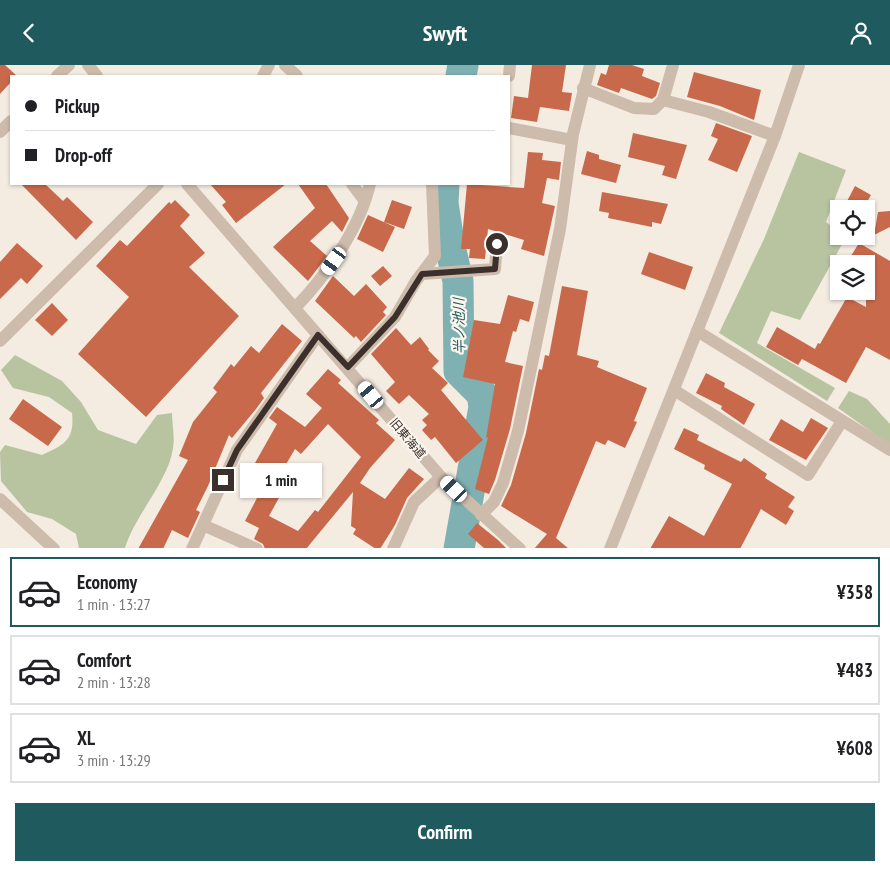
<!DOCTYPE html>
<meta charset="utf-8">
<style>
:root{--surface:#fff;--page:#f6f6f6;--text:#202124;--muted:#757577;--line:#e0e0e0;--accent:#1f5a5e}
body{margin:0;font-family:"PT Sans Narrow","Noto Sans JP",sans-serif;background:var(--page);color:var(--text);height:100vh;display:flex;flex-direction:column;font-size:19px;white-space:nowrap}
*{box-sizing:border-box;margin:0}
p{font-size:16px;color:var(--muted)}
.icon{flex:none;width:28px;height:28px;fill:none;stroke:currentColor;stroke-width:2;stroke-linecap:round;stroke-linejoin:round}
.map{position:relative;height:483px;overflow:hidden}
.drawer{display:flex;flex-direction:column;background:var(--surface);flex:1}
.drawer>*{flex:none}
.hud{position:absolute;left:10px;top:10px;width:500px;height:110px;border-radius:0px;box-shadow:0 1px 4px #0004;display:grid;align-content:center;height:110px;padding:0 15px;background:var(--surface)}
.fabs{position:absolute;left:830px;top:135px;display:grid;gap:10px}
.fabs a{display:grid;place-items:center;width:45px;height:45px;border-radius:0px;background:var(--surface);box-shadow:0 1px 4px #0004;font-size:25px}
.end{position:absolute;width:22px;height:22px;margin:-11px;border:6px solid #3b302b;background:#fff;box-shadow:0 0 0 2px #fff}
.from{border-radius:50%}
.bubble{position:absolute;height:35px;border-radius:0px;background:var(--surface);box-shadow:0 1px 4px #0004;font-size:16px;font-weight:800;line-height:35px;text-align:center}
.car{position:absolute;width:15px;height:30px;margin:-15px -8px;border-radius:6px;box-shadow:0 0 4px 1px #0007;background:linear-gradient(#fff 24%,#345 0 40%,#fff 0 76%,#345 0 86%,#fff 0)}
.hud b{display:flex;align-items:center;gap:18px;height:48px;font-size:19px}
.hud b+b{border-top:1px solid var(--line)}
.hud i{width:12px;height:12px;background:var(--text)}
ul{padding:9px 0 0;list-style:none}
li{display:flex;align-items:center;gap:15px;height:70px;margin:0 10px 8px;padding:0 5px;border:2px solid var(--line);border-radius:0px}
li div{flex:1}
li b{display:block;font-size:19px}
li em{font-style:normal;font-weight:800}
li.selected{border-color:var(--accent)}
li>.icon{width:45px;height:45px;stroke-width:1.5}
.primary-button{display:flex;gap:10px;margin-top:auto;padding:10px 15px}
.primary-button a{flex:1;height:58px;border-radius:0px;background:var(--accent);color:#fff;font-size:20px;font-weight:800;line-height:58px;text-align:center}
header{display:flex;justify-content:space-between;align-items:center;height:65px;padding:0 15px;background:var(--accent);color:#fff;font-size:22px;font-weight:800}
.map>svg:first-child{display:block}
.green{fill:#b8c4a0}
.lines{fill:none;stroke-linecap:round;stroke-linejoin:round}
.river{stroke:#7fb0b2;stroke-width:31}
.building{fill:#c8694b;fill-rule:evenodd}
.minor{stroke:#cdbbac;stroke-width:12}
.tertiary{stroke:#cdbbac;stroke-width:12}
.route{stroke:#3b302b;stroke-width:6}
.labels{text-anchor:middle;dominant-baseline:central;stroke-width:4.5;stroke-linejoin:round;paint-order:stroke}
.street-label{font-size:12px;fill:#3b302b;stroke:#fbf5ee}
.water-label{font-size:14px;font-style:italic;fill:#1f5a5e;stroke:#fbf5ee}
</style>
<header><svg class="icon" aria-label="back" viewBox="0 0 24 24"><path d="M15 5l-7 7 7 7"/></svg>Swyft<svg class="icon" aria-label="person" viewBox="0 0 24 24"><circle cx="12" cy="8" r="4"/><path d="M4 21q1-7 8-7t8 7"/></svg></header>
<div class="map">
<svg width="890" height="484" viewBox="0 0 890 484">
<rect width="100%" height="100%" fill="#f4ebe1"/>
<path class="green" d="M799 87 846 105 826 157 839 167V171L846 172 800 255 771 246 757 278 835 323 827 336 719 268 764 174Z
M15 290 62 316 81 337 98 365 136 379 157 350 172 348C172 359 175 372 173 383 169 415 135 450 125 483H79L76 469 52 454 27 447 1 416 0 387 5 380 42 390C64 380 75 375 72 348L49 332 13 323 1 305Z
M849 326 867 334 890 359V380L838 343Z"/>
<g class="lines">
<path class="river" d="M461 11 463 0
M444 119 443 138 449 177 458 216 459 306 482 329 484 342 459 484"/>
</g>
<path class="building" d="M0 0H5L17 11H11V17L0 29Z
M532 0H566L562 27 572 28 569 46 540 42 537 57 511 53 514 31 528 33Z
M609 0H632L644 4 642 11 660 18 656 31 652 34 621 23 619 28 597 20 601 8 606 10Z
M694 7 761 25 754 55 720 41 687 32Z
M716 58 752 71 737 107 708 95 718 74 711 71Z
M633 68 687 80 676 114 662 110 665 101 628 92Z
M587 86 599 90V94L621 100 616 118 581 109Z
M528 87 543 88 542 95 561 97 559 115 547 113 542 138 555 141 544 191 521 184 524 175 488 164 485 194 469 193 470 184H461L467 119 524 123Z
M21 119H45L63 136 67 132 93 157 76 175Z
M210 119H286L236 158 222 140 226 137Z
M298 119H326L349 153 342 167 332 156 310 176 327 191 308 216 273 182 315 143Z
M855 121 871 130 863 144H853L845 140Z
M602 127 668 139 661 159 652 157V162L608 153 609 148 599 146Z
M175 135 190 150 180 161 205 188 189 202 239 251 146 352 78 289 129 232 96 201 120 175 127 181 169 137 171 139Z
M392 135 412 142 404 164 384 157Z
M890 146V162L874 170 878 147Z
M368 150 395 162 383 187 357 174Z
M17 178 43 201 27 219 21 213 0 234V197Z
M859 178 890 196V295L866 282 846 318 802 294 798 300 766 282 777 262 815 284 818 278 820 279 847 232 866 242V199H846Z
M649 187 693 202 685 225 641 209Z
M383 201 392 211 380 221 371 211Z
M333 211 354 231 366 219 387 242 383 247 386 250 361 277 356 271 354 273 315 236Z
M562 221 588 226 577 290 599 296 597 302 647 323 634 356 637 357 625 383 608 375 605 380 596 376 556 473 569 484H534L547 469 501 441 511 420 526 368 539 304 542 305 545 290 549 291Z
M508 230 534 237 529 257 520 254 516 267 513 266 505 297 523 301 510 364 495 415 489 429 475 424 488 372 486 373 495 319 463 312 474 255 500 259Z
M52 238 68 255 52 271 35 255Z
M282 259 302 276 261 328 264 333 256 344 232 373 229 370 208 421 196 445 200 447 188 473 172 465 163 484H138L188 395 179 391 193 357 217 327 213 323 231 299 234 302 251 281 259 288Z
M396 263 411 280 420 272 429 284 428 285 439 296 432 303 448 318 441 325 483 375 456 398 435 372 431 375 422 365 427 360 422 355 429 349 409 330 399 339 386 326 395 317 371 289Z
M328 304 341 315 338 318 379 355 376 358 395 375 370 403 360 418 385 434 409 403 424 414 407 433 395 460 380 484H376L353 469 356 464 351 461 353 427 306 484H265L263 479 254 474 259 463 245 456 257 433 250 429 257 417 247 412 277 359 269 353 277 342 305 362 322 343 306 329ZM328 359 361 392 318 447 315 445 298 466 269 451 280 431 272 427 280 414 278 413 295 384 301 389Z
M706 308 725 318 724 322 755 339 744 360 721 344 722 341 696 328Z
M23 334 62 362 48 381 9 354Z
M811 353 828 363 806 395 769 375 781 354 803 367Z
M684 363 699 370 697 375 741 397 744 393 767 409 765 413 795 432 788 442 794 446 786 460 761 444 740 484H650L669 451 704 471 732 419 704 404 705 400 674 384Z
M477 458 498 475 507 484H485L468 469Z"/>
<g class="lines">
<path class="minor" d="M285 0 297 11
M57 11 69 0
M509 11 510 0
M583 23 634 43 654 44 663 35 673 0
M663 35 709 47 775 71
M509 63 572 75
M0 67 11 56
M352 119 364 135
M422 209 495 204 497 179
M295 243C326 211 360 163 370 119
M697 266 890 385
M348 302 395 252 416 216 435 191 432 119
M674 325 808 410 842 356
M0 434 54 484
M481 450 494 437 503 418 518 366 560 164 573 69 590 0
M203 460 257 484
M192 484 237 385 318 270
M393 484 414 437 441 412"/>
<path class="tertiary" d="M88 0 97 11
M263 11 269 0
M187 119 441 412 520 484
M0 276 158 119
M610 484 775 71 799 0"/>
</g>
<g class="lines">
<path class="route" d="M223 415 237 385 318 270 348 302 395 252 422 209 495 204 497 179"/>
</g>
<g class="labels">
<g class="street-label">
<text transform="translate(408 373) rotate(50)">旧東海道</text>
</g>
<g class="water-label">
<text transform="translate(459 261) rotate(-91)">半ノ池川</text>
</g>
</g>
</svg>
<div class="fabs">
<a><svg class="icon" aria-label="locate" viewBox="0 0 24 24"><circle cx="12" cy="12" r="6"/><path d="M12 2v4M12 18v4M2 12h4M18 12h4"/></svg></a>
<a><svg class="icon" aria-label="layers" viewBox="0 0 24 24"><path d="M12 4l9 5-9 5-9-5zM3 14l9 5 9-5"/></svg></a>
</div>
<i class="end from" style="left:497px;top:179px"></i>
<i class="end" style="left:223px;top:415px"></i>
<div class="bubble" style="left:240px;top:398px;width:82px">1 min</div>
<i class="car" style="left:334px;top:196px;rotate:216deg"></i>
<i class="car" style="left:371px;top:330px;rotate:320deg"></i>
<i class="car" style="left:454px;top:424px;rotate:314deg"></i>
<div class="hud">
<b><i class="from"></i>Pickup</b>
<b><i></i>Drop-off</b>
</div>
</div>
<section class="drawer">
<ul>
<li class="selected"><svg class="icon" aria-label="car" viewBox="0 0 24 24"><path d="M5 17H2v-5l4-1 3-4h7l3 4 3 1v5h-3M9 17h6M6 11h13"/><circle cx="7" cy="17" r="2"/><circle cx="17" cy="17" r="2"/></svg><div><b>Economy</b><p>1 min · 13:27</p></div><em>¥358</em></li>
<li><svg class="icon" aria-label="car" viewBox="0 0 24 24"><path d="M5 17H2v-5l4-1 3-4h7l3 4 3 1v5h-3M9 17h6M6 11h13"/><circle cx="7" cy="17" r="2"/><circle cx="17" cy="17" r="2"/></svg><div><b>Comfort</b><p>2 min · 13:28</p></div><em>¥483</em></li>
<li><svg class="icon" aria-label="car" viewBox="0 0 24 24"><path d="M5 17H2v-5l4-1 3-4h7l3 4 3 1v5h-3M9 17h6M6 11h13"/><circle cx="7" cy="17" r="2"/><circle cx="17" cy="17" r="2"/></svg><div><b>XL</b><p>3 min · 13:29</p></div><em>¥608</em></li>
</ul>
<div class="primary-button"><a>Confirm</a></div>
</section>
